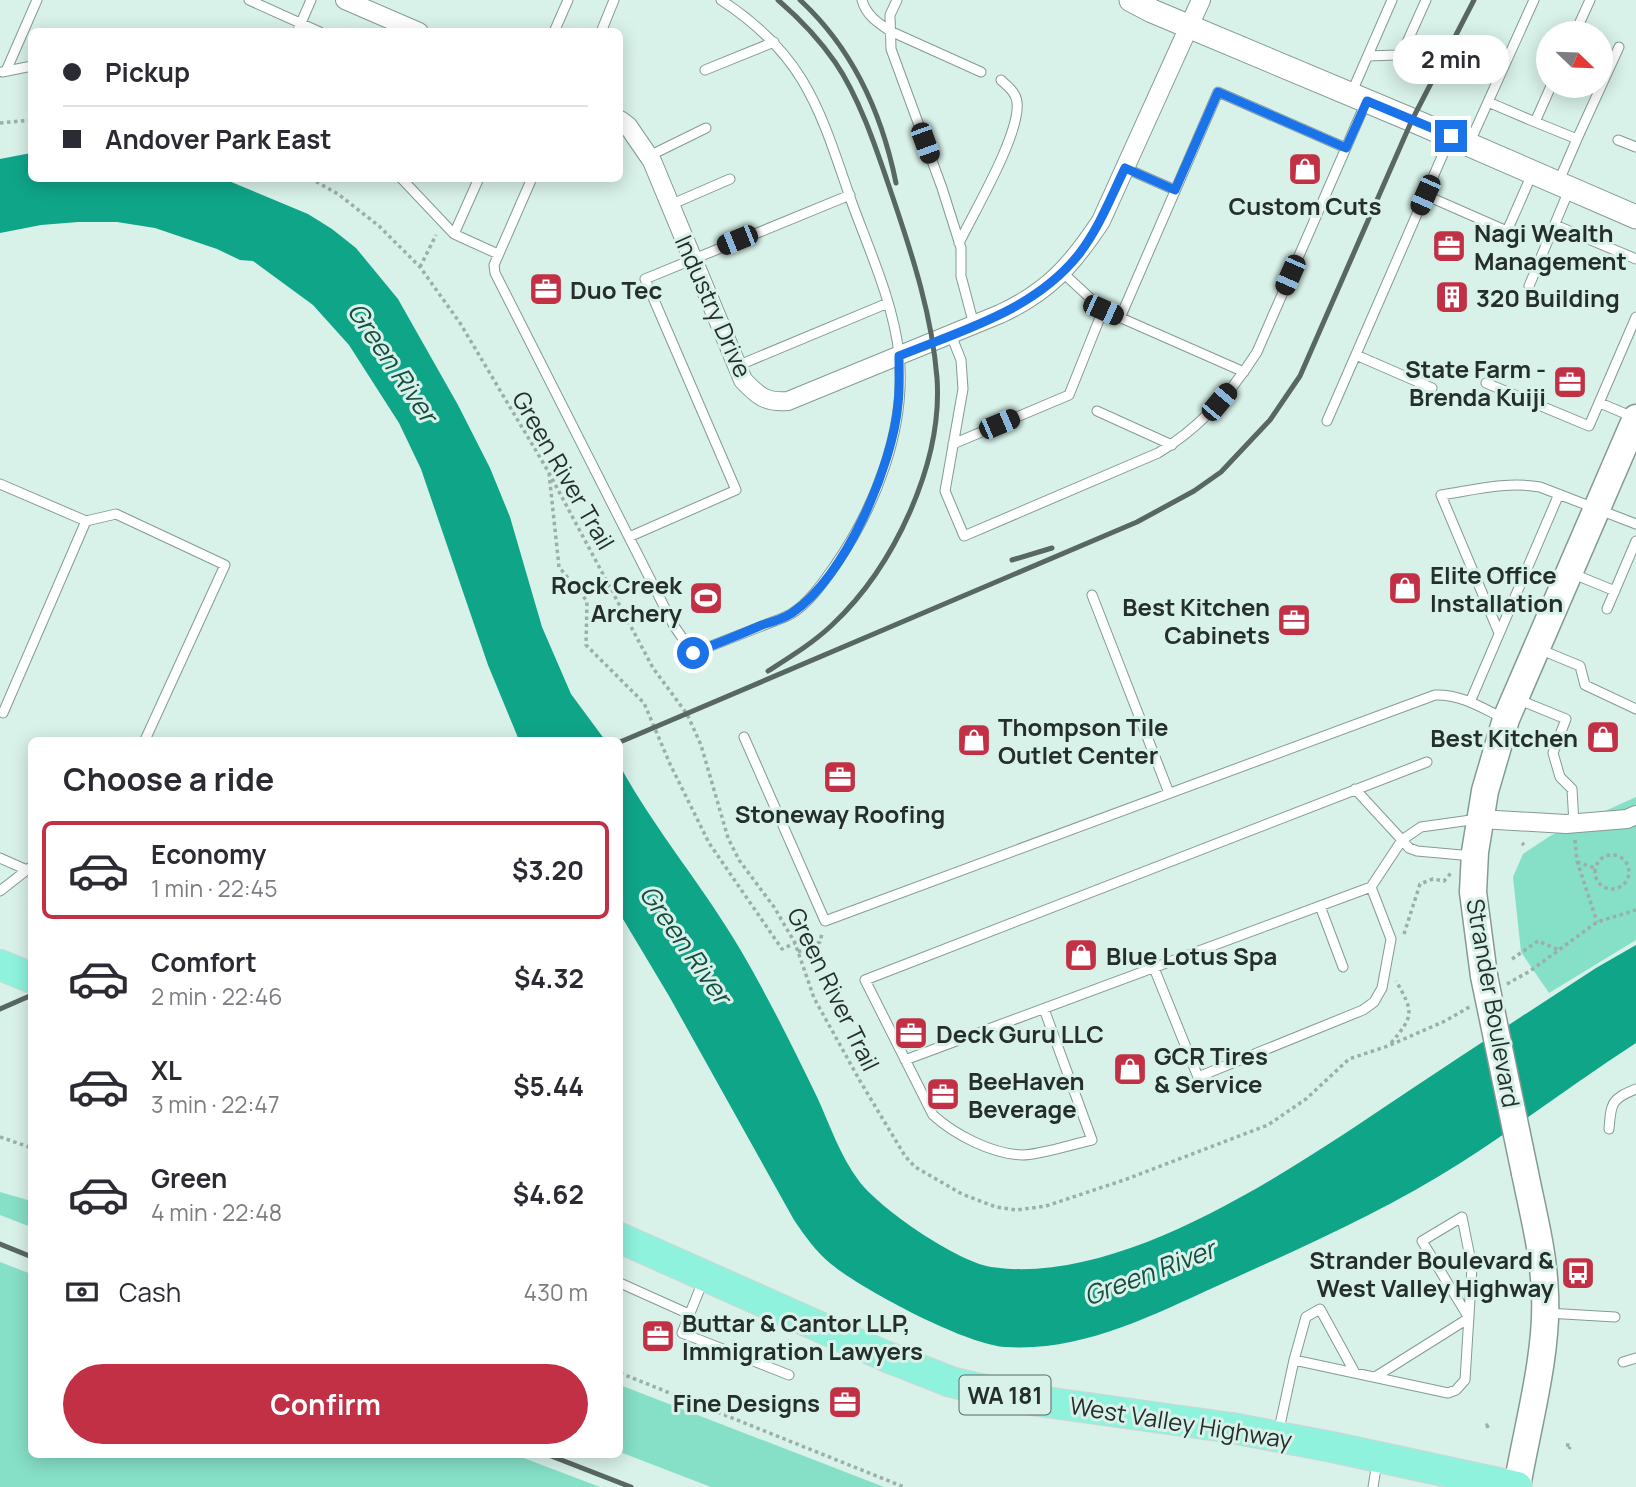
<!DOCTYPE html>
<meta charset="utf-8">
<style>
:root{--surface:#fff;--page:#f7f7f7;--text:#2b2b33;--muted:#7c7c81;--line:#e1e1e2;--accent:#c13045}
body{margin:0;font-family:Manrope,sans-serif;background:var(--page);color:var(--text);height:100vh;display:flex;flex-direction:column;font-size:26px;white-space:nowrap}
*{box-sizing:border-box;margin:0}
p{font-size:23px;color:var(--muted)}
.icon{flex:none;width:38px;height:38px;fill:none;stroke:currentColor;stroke-width:2;stroke-linecap:round;stroke-linejoin:round}
.map{position:relative;flex:1;overflow:hidden}
.panel{position:absolute;left:28px;top:737px;width:595px;height:721px;display:flex;flex-direction:column;background:var(--surface);border-radius:10px;box-shadow:0 4px 18px #0003}
.panel>*{flex:none}
.hud{position:absolute;left:28px;top:28px;width:595px;height:154px;border-radius:10px;box-shadow:0 4px 18px #0003;display:grid;align-content:center;height:154px;padding:0 35px;background:var(--surface)}
.needle{width:46px;rotate:113deg}
.fabs{position:absolute;left:1536px;top:21px;display:grid;gap:14px}
.fabs a{display:grid;place-items:center;width:77px;height:77px;border-radius:50%;background:var(--surface);box-shadow:0 4px 18px #0003;font-size:35px}
.end{position:absolute;width:32px;height:32px;margin:-16px;border:9px solid #1a73e8;background:#fff;box-shadow:0 0 0 4px #fff}
.from{border-radius:50%}
.bubble{position:absolute;height:49px;border-radius:24px;background:var(--surface);box-shadow:0 4px 18px #0003;font-size:23px;font-weight:700;line-height:49px;text-align:center}
.car{position:absolute;width:21px;height:42px;margin:-21px -10px;border-radius:9px;box-shadow:0 0 5px 2px #0007;background:linear-gradient(#222 24%,#8ab4d8 0 40%,#222 0 76%,#8ab4d8 0 86%,#222 0)}
.hud b{display:flex;align-items:center;gap:24px;height:66px;font-size:26px}
.hud b+b{border-top:2px solid var(--line)}
.hud i{width:18px;height:18px;background:var(--text)}
ul{padding:0;list-style:none}
li{display:flex;align-items:center;gap:21px;height:98px;margin:0 14px 10px;padding:0 21px;border:4px solid transparent;border-radius:10px}
li div{flex:1}
li b{display:block;font-size:26px}
li em{font-style:normal;font-weight:700}
li.selected{border-color:var(--accent)}
li>.icon{width:63px;height:63px;stroke-width:1.5}
h2{padding:0 35px;font-size:32px;line-height:84px}
.pay{display:flex;align-items:center;gap:18px;height:77px;padding:0 35px;font-size:26px}
.pay p{margin-inline-start:auto}
.button{display:flex;gap:14px;margin-top:auto;padding:14px 35px}
.button a{flex:1;height:80px;border-radius:42px;background:var(--accent);color:#fff;font-size:28px;font-weight:700;line-height:80px;text-align:center}
.map>svg:first-child{display:block}
.green{fill:#86dfc7}
.water{fill:#0fa589}
.lines{fill:none;stroke-linecap:round;stroke-linejoin:round}
.service-casing{stroke:#849b94;stroke-width:11}
.minor-casing{stroke:#849b94;stroke-width:20}
.tertiary-casing{stroke:#849b94;stroke-width:25}
.secondary-casing{stroke:#849b94;stroke-width:29}
.primary-casing{stroke:#d3d5d5;stroke-width:32}
.path{stroke:#9bafa8;stroke-width:3.5;stroke-dasharray:3.5 3.5;stroke-linecap:butt}
.service{stroke:#fff;stroke-width:9}
.minor{stroke:#fff;stroke-width:18}
.tertiary{stroke:#fff;stroke-width:23}
.secondary{stroke:#fff;stroke-width:26}
.primary{stroke:#8ef2dd;stroke-width:30}
.rail{stroke:#596763;stroke-width:5}
.secondary-bridge-casing{stroke:#849b94;stroke-width:29;stroke-linecap:butt}
.secondary-bridge{stroke:#fff;stroke-width:26}
.route{stroke:#1a73e8;stroke-width:9}
.labels{text-anchor:middle;dominant-baseline:central;stroke-width:6;stroke-linejoin:round;paint-order:stroke}
.shield{fill:#d8f1e9;stroke:#5b6864;stroke-width:2}
.shield-label{font-size:23px;font-weight:bold;fill:#252e2b}
.poi-label{font-size:24px;font-weight:bold;fill:#252e2b;stroke:#d8f1e9;text-anchor:start}
.street-label{font-size:24px;fill:#252e2b;stroke:#d8f1e9}
.water-label{font-size:26px;font-style:italic;fill:#174d41;stroke:#d8f1e9}
</style>
<div class="map">
<svg width="1636" height="1487" viewBox="0 0 1636 1487">
<rect width="100%" height="100%" fill="#d8f1e9"/>
<path class="green" d="M1636 797V940L1549 993 1521 952 1513 877 1523 854 1550 836Z
M0 1192 31 1201V1227L0 1215Z
M0 1262 31 1274 32 1454H513L600 1487H0Z
M620 1385 884 1487H711L620 1452Z"/>
<path class="water" d="M31 153 32 178 224 179 308 214 332 229 356 248 398 299 458 405 490 468 510 517 542 627 571 694 605 740H519L488 665 421 469 399 423 349 345 313 305 253 261 240 260 217 249 155 228 117 222H78L41 225 0 233V159Z
M620 766C655 830 703 886 740 949 768 997 793 1047 817 1097 830 1125 840 1156 859 1181 880 1209 956 1261 991 1267 1126 1287 1299 1164 1407 1092 1470 1050 1533 1009 1596 968L1636 945V1043C1577 1081 1521 1124 1462 1162 1384 1212 1300 1248 1217 1286 1151 1316 1081 1352 1006 1347 966 1345 863 1290 831 1264 816 1252 805 1236 794 1220L669 996 620 914Z"/>
<g class="lines">
<g class="service-casing">
<path id="service" d="M249 0 320 32
M862 0C866 15 878 23 890 31L981 72
M897 0 890 15 891 49 942 188 961 248V276L974 325
M297 32 311 0
M554 32 568 0
M601 32 614 0
M1575 33 1590 0
M1368 56 1397 55 1404 49 1426 0
M705 70 774 42
M6 71 37 0
M2 72 32 66
M1351 94 1392 0
M1488 102 1535 122 1551 86
M1535 122 1577 139 1619 47
M1618 140 1636 147
M1469 144 1534 0
M649 156 706 128
M1125 168 1175 190
M401 178 454 234 498 254
M532 178 494 265 495 273 674 626 693 653C716 644 739 635 762 626 771 622 782 619 791 614 809 603 822 584 834 567 875 508 907 428 899 354 893 302 870 252 852 203 820 111 807 56 721 0
M1558 183 1577 139
M1425 195 1507 231 1532 174
M670 205 730 179
M1555 225 1636 259
M454 234 479 178
M959 243C974 212 1021 133 1017 102 1016 92 1007 86 1001 80
M1062 272 1103 310 1244 372
M1529 286 1569 190
M1120 318 1218 92 1346 148
M951 335 961 360 963 389 945 491 964 536 1158 453C1200 428 1231 393 1257 352L1366 102
M1356 355 1432 388
M737 366 888 303
M1486 383 1589 426 1636 317
M1600 403 1633 417
M1097 411 1172 445
M1327 421 1450 138
M953 444 1069 395 1103 310
M0 484 86 521 3 713
M86 521 116 514 225 565 145 740
M629 537 736 490 645 279 850 195
M1571 573 1615 591
M1092 595 1169 793
M1607 609 1636 541
M1499 633 1441 495C1474 490 1507 481 1540 487L1636 524
M1539 649 1580 666 1585 685 1636 709
M1517 699 1566 719 1553 753 1560 777 1572 789 1574 824
M1470 702 1559 494
M744 737 825 921 1435 695C1461 694 1482 708 1505 719
M1473 856 1417 851 1409 848 1402 840 1421 827 1478 819
M0 858 27 870
M0 891 32 866
M1320 906 1343 967
M1154 968 1198 1077 1363 1010 1374 1002 1382 988 1391 939 1371 887
M1044 1009 1092 1140C1073 1144 1040 1155 1022 1155 992 1154 955 1135 933 1115L865 980 1427 762
M905 1060 1371 887 1402 840 1355 789
M1609 1129C1611 1103 1611 1099 1636 1089
M703 1281 682 1333 789 1375
M620 1283 689 1314
M1547 1313 1615 1317
M1294 1360 1306 1317 1320 1309 1355 1373
M1623 1362 1636 1358
M1278 1434 1294 1360 1448 1393 1456 1390 1465 1380 1472 1267 1462 1217 1422 1241 1469 1318 1375 1377
M1373 1487 1377 1462"/>
</g>
<g class="minor-casing">
<path id="minor" d="M345 0 419 32
M620 120 628 126 652 161 743 380C758 396 766 403 788 401L1000 314C1048 292 1072 265 1101 221L1201 0
M1480 819 1566 824 1627 819 1636 815"/>
</g>
<g class="tertiary-casing">
<path id="tertiary" d="M1131 0 1152 11 1412 120 1636 217"/>
</g>
<g class="secondary-casing">
<path id="secondary" d="M1484 976 1473 892 1475 852 1485 791 1506 719 1636 418
M1517 1487C1527 1428 1548 1354 1545 1295 1544 1254 1533 1213 1525 1173"/>
</g>
<g class="primary-casing">
<path id="primary" d="M0 965 32 978
M620 1238 885 1356 951 1382 1024 1399 1232 1428 1332 1447 1517 1487"/>
</g>
<path class="path" d="M0 123 32 120
M310 178 338 194 379 226 420 267 460 323 548 471 653 668 687 714 701 745 728 838 739 860 774 907 795 943 814 998 860 1081 905 1156 915 1167 962 1194 996 1207 1017 1210 1046 1206 1127 1179 1268 1125 1306 1099 1349 1059 1388 1046 1445 1021 1471 1006
M420 267 436 235
M549 473 559 567 587 601 586 645 644 703 670 764 709 843 782 949 795 943
M1575 840 1577 861 1597 922
M1522 843 1524 845
M1595 872a17 17 0 1 1 34 0a17 17 0 1 1-34 0Z
M1577 862 1595 868
M1404 934 1420 884 1433 879 1444 881 1451 873
M798 952 820 942 822 933
M1512 959 1538 941 1559 950
M1507 984 1530 971 1597 922 1636 910
M1391 1043C1414 1016 1414 1012 1396 981
M0 1137 32 1148
M620 1373 904 1487
M1488 1428 1487 1425 1490 1427
M1566 1445H1571L1569 1449"/>
<use href="#service" class="service"/>
<use href="#minor" class="minor"/>
<use href="#tertiary" class="tertiary"/>
<use href="#secondary" class="secondary"/>
<use href="#primary" class="primary"/>
<path class="rail" d="M800 0C852 48 882 114 896 183
M1012 560 1052 548
M768 671C790 657 813 643 832 625 894 567 943 463 937 378 932 316 913 257 893 198 878 154 861 100 835 62 819 39 799 18 778 0
M620 742 1137 522 1194 491 1221 472 1270 420 1300 376 1412 120 1474 0
M0 1009 32 995
M0 1244 32 1257
M546 1454 631 1487"/>
<g class="secondary-bridge-casing">
<path id="secondary-bridge" d="M1484 976 1525 1173"/>
</g>
<use href="#secondary-bridge" class="secondary-bridge"/>
</g>
<g class="lines">
<path class="route" d="M693 653C716 644 739 635 762 625 772 622 783 619 792 613 845 578 893 465 898 404 900 388 899 371 899 356 963 330 1035 310 1079 254 1099 228 1111 197 1125 168L1175 190 1218 92 1346 148 1367 101 1451 136"/>
</g>
<defs>
<g id="shop-square" transform="scale(1.75)"><rect x="-9" y="-9" width="18" height="18" rx="4" fill="#c13045" stroke="#d8f1e9"/><path d="M-5-2.5h2.3a2.7 3.5 0 0 1 5.4 0H5L5.5 6h-11ZM-1.5-2.5h3a1.5 2.3 0 0 0-3 0Z" fill="#fff"/></g>
<g id="office-square" transform="scale(1.75)"><rect x="-9" y="-9" width="18" height="18" rx="4" fill="#c13045" stroke="#d8f1e9"/><path d="M-6-3h4V-5.5h4V-3h4V5H-6ZM-1-4.5V-3h2v-1.5ZM-6 0V1H6V0Z" fill="#fff"/></g>
<g id="building-square" transform="scale(1.75)"><rect x="-9" y="-9" width="18" height="18" rx="4" fill="#c13045" stroke="#d8f1e9"/><path d="M-4-6H4V6H1V3H-1V6H-4ZM-2.5-4.3h1.7v1.8h-1.7ZM.8-4.3h1.7v1.8H.8ZM-2.5-1h1.7V.8h-1.7ZM.8-1h1.7V.8H.8Z" fill="#fff"/></g>
<g id="stadium-square" transform="scale(1.75)"><rect x="-9" y="-9" width="18" height="18" rx="4" fill="#c13045" stroke="#d8f1e9"/><path d="M0-5a6.5 5 0 1 0 0 10a6.5 5 0 1 0 0-10ZM-3.5-1.8h7v3.6h-7Z" fill="#fff"/></g>
<g id="bus-square" transform="scale(1.75)"><rect x="-9" y="-9" width="18" height="18" rx="4" fill="#c13045" stroke="#d8f1e9"/><path d="M-5-6H5V4H4V6H2V4H-2V6H-4V4H-5ZM-3.5-4V0h7V-4ZM-3.5 1.2v1.5H-2V1.2ZM2 1.2v1.5H3.5V1.2Z" fill="#fff"/></g>
</defs>
<g fill-rule="evenodd">
<use href="#shop-square" x="1305" y="169"/>
<use href="#office-square" x="1449" y="246"/>
<use href="#office-square" x="546" y="289"/>
<use href="#building-square" x="1452" y="297"/>
<use href="#office-square" x="1570" y="382"/>
<use href="#shop-square" x="1405" y="588"/>
<use href="#stadium-square" x="706" y="598"/>
<use href="#office-square" x="1294" y="620"/>
<use href="#shop-square" x="1603" y="737"/>
<use href="#shop-square" x="974" y="740"/>
<use href="#office-square" x="840" y="777"/>
<use href="#shop-square" x="1081" y="955"/>
<use href="#office-square" x="911" y="1033"/>
<use href="#shop-square" x="1130" y="1069"/>
<use href="#office-square" x="943" y="1094"/>
<use href="#bus-square" x="1578" y="1273"/>
<use href="#office-square" x="658" y="1336"/>
<use href="#office-square" x="845" y="1402"/>
</g>
<g class="labels">
<rect class="shield" x="959.5" y="1375.5" width="91" height="39" rx="5"/>
<g class="shield-label">
<text x="1005" y="1395">WA 181</text>
</g>
<g class="poi-label">
<text x="1305" y="205" text-anchor="middle">Custom Cuts</text>
<text x="1474" y="232">Nagi Wealth<tspan x="1474" dy="28">Management</tspan></text>
<text x="570" y="289">Duo Tec</text>
<text x="1476" y="297">320 Building</text>
<text x="1546" y="368" text-anchor="end">State Farm -<tspan x="1546" dy="28">Brenda Kuiji</tspan></text>
<text x="1430" y="574">Elite Office<tspan x="1430" dy="28">Installation</tspan></text>
<text x="682" y="584" text-anchor="end">Rock Creek<tspan x="682" dy="28">Archery</tspan></text>
<text x="1270" y="606" text-anchor="end">Best Kitchen<tspan x="1270" dy="28">Cabinets</tspan></text>
<text x="998" y="726">Thompson Tile<tspan x="998" dy="28">Outlet Center</tspan></text>
<text x="1578" y="737" text-anchor="end">Best Kitchen</text>
<text x="840" y="813" text-anchor="middle">Stoneway Roofing</text>
<text x="1106" y="955">Blue Lotus Spa</text>
<text x="936" y="1033">Deck Guru LLC</text>
<text x="1154" y="1055">GCR Tires<tspan x="1154" dy="28">&amp; Service</tspan></text>
<text x="968" y="1080">BeeHaven<tspan x="968" dy="28">Beverage</tspan></text>
<text x="1554" y="1259" text-anchor="end">Strander Boulevard &amp;<tspan x="1554" dy="28">West Valley Highway</tspan></text>
<text x="682" y="1322">Buttar &amp; Cantor LLP,<tspan x="682" dy="28">Immigration Lawyers</tspan></text>
<text x="820" y="1402" text-anchor="end">Fine Designs</text>
</g>
<g class="street-label">
<text transform="translate(714 306) rotate(66)">Industry Drive</text>
<text transform="translate(564 470) rotate(60)">Green River Trail</text>
<text transform="translate(834 989) rotate(64)">Green River Trail</text>
<text transform="translate(1494 1003) rotate(80)">Strander Boulevard</text>
<text transform="translate(1181 1422) rotate(9)">West Valley Highway</text>
</g>
<g class="water-label">
<text transform="translate(393 362) rotate(56)">Green River</text>
<text transform="translate(686 944) rotate(55)">Green River</text>
<text transform="translate(1149 1272) rotate(-21)">Green River</text>
</g>
</g>
</svg>
<div class="fabs">
<a><svg class="needle" viewBox="-14 -14 28 28"><path d="M0-13l5 13h-10z" fill="#e53935"/><path d="M0 13l5-13h-10z" fill="#7c7c81"/></svg></a>
</div>
<i class="end from" style="left:693px;top:653px"></i>
<i class="end" style="left:1451px;top:136px"></i>
<div class="bubble" style="left:1393px;top:35px;width:116px">2 min</div>
<i class="car" style="left:925px;top:143px;rotate:160deg"></i>
<i class="car" style="left:1425px;top:195px;rotate:204deg"></i>
<i class="car" style="left:737px;top:240px;rotate:248deg"></i>
<i class="car" style="left:1290px;top:275px;rotate:204deg"></i>
<i class="car" style="left:1103px;top:310px;rotate:114deg"></i>
<i class="car" style="left:1219px;top:402px;rotate:40deg"></i>
<i class="car" style="left:999px;top:424px;rotate:67deg"></i>
<div class="hud">
<b><i class="from"></i>Pickup</b>
<b><i></i>Andover Park East</b>
</div>
<section class="panel">
<h2>Choose a ride</h2>
<ul>
<li class="selected"><svg class="icon" aria-label="car" viewBox="0 0 24 24"><path d="M5 17H2v-5l4-1 3-4h7l3 4 3 1v5h-3M9 17h6M6 11h13"/><circle cx="7" cy="17" r="2"/><circle cx="17" cy="17" r="2"/></svg><div><b>Economy</b><p>1 min · 22:45</p></div><em>$3.20</em></li>
<li><svg class="icon" aria-label="car" viewBox="0 0 24 24"><path d="M5 17H2v-5l4-1 3-4h7l3 4 3 1v5h-3M9 17h6M6 11h13"/><circle cx="7" cy="17" r="2"/><circle cx="17" cy="17" r="2"/></svg><div><b>Comfort</b><p>2 min · 22:46</p></div><em>$4.32</em></li>
<li><svg class="icon" aria-label="car" viewBox="0 0 24 24"><path d="M5 17H2v-5l4-1 3-4h7l3 4 3 1v5h-3M9 17h6M6 11h13"/><circle cx="7" cy="17" r="2"/><circle cx="17" cy="17" r="2"/></svg><div><b>XL</b><p>3 min · 22:47</p></div><em>$5.44</em></li>
<li><svg class="icon" aria-label="car" viewBox="0 0 24 24"><path d="M5 17H2v-5l4-1 3-4h7l3 4 3 1v5h-3M9 17h6M6 11h13"/><circle cx="7" cy="17" r="2"/><circle cx="17" cy="17" r="2"/></svg><div><b>Green</b><p>4 min · 22:48</p></div><em>$4.62</em></li>
</ul>
<div class="pay"><svg class="icon" aria-label="cash" viewBox="0 0 24 24"><path d="M3 7h18v10H3z"/><circle cx="12" cy="12" r="2"/></svg>Cash<p>430 m</p></div>
<div class="button"><a>Confirm</a></div>
</section>
</div>
